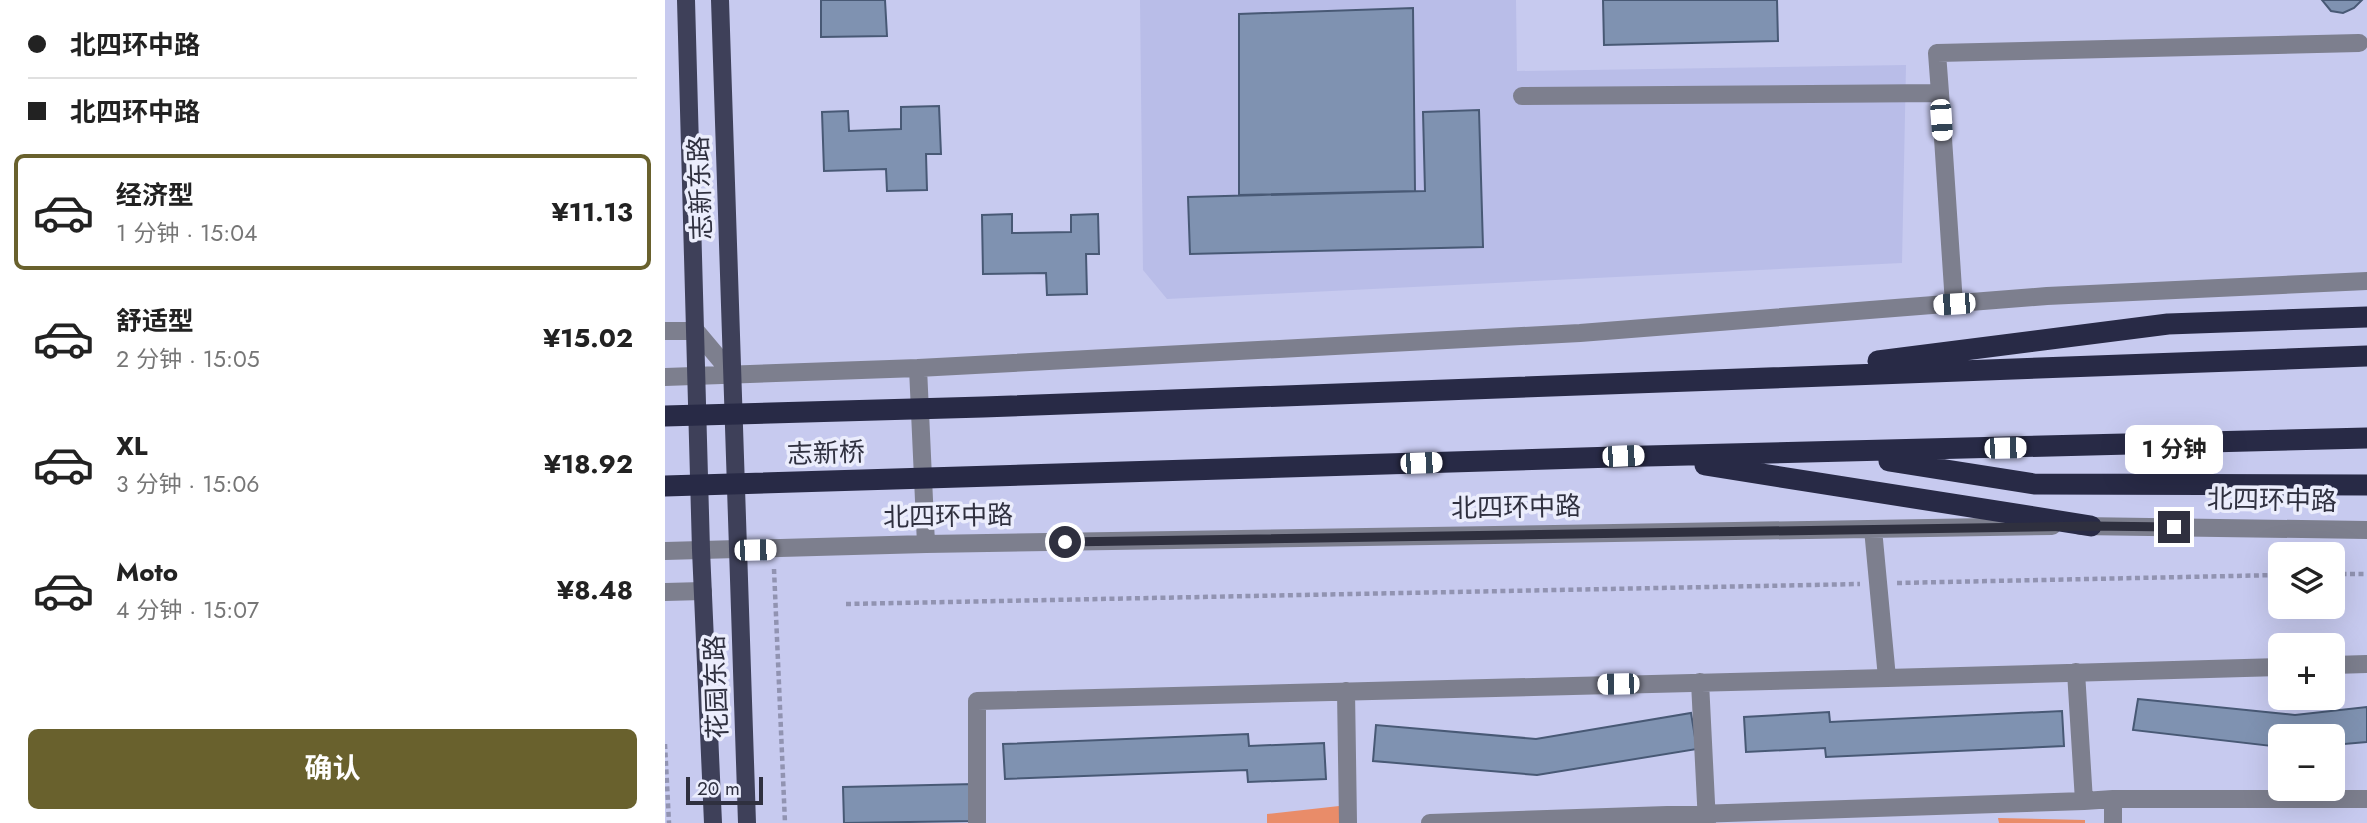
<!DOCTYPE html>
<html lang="zh">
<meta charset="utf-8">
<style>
:root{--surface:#fff;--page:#f6f6f6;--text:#222;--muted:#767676;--line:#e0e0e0;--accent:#69612d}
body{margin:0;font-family:Jost,"Noto Sans SC",sans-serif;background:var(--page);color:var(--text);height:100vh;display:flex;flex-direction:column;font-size:26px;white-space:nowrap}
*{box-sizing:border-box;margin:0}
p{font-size:23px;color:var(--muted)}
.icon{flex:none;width:38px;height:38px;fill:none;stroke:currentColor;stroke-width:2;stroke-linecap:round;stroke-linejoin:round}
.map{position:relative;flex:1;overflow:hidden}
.side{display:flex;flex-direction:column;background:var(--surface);width:665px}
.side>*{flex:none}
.guide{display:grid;align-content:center;height:154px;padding:0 28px;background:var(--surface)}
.tools{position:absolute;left:1603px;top:542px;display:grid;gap:14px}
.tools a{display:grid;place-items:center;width:77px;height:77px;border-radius:10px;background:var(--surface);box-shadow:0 7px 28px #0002;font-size:35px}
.scale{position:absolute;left:21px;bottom:18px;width:77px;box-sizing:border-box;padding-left:7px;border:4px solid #2f303f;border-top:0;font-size:19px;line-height:24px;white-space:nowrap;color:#2f303f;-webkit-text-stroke:5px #ebedfc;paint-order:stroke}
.end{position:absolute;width:32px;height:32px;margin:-16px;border:9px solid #2f303f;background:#fff;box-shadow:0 0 0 4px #fff}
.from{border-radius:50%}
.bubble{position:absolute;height:49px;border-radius:10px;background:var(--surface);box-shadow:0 7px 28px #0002;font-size:23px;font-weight:700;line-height:49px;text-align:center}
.car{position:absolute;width:21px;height:42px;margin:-21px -10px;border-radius:9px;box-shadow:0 0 5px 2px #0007;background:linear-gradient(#fff 24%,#345 0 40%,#fff 0 76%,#345 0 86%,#fff 0)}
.guide b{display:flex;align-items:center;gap:24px;height:66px;font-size:26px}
.guide b+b{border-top:2px solid var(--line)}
.guide i{width:18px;height:18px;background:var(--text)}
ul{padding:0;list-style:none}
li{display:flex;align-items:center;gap:21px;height:116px;margin:0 14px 10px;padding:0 14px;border:4px solid transparent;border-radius:10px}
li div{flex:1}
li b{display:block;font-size:26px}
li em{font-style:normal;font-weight:700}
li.on{border-color:var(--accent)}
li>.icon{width:63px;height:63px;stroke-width:1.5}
.action{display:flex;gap:14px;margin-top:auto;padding:14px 28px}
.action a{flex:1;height:80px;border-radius:10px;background:var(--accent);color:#fff;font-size:28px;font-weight:700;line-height:80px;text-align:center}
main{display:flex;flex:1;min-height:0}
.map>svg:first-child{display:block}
.built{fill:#b9bde8}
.green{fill:#e98c69}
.building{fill:#7f92b1;stroke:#485975;stroke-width:2}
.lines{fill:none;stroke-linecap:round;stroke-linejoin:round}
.path{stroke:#9193b1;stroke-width:4.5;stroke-dasharray:5 3.5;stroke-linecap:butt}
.minor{stroke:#7d7f8e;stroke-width:18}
.major{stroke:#3e4059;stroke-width:18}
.highway{stroke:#282a46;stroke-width:21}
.route{stroke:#2f303f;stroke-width:9}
.labels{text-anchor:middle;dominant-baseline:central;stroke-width:7;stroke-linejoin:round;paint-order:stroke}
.street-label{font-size:26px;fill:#2f303f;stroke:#ebedfc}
</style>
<main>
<section class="side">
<div class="guide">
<b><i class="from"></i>北四环中路</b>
<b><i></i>北四环中路</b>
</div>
<ul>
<li class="on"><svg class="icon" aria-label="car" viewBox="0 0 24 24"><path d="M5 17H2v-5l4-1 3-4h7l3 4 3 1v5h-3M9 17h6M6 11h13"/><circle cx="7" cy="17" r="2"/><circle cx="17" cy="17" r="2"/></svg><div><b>经济型</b><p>1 分钟 · 15:04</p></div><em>¥11.13</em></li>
<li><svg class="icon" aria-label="car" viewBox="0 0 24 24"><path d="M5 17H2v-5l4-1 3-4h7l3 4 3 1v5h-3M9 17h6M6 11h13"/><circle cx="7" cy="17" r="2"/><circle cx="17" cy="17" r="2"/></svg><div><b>舒适型</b><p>2 分钟 · 15:05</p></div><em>¥15.02</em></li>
<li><svg class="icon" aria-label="car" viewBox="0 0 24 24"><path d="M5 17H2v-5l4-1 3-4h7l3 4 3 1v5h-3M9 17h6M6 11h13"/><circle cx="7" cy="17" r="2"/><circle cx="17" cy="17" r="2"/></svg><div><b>XL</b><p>3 分钟 · 15:06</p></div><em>¥18.92</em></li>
<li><svg class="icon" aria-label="car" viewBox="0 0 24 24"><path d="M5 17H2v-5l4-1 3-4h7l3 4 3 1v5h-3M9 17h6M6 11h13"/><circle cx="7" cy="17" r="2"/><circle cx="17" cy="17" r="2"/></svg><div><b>Moto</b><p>4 分钟 · 15:07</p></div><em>¥8.48</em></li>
</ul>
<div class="action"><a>确认</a></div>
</section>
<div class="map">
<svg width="1702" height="823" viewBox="0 0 1702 823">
<rect width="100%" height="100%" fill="#c7caef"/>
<path class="built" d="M475 0H851L852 71 1241 65 1237 263 502 299 478 270Z"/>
<path class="green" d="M683 805V823H602V814Z
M1333 818 1420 820V823H1334Z"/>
<path class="building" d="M156 0H220L222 36 156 37Z
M938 0H1112L1113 41 939 45Z
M1657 0H1697L1689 8 1678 13 1666 11Z
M748 8 750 191 574 195V14Z
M274 106 276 154H261L262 190 222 191 221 169 159 171 157 112 183 111 184 131 236 129V107Z
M814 110 818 247 525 254 523 197 760 191 758 112Z
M347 214V233L406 232V215L433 214 434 254H421L422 294 382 295 381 273 318 274 317 215Z
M1473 699 1630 715 1702 707V742L1668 745V737H1615V747L1468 730Z
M1397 711 1399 746 1161 757 1160 748 1081 752 1079 717 1164 712 1165 722Z
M1026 713 1032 749 872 775 708 761 711 725 871 739Z
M583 734 584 746 659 743 661 779 583 782 582 770 340 779 338 744Z
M309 784 310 821 179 823 178 787Z"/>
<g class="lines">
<path class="path" d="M109 569 120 823
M1668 574H1702
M1232 583 1615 575
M181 604 1195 584
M0 744 4 823"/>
<path class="minor" d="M1275 93 1289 304
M857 96 1275 93 1272 53 1694 43
M0 331H31L68 375
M253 368 261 544
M0 377 253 368 915 333 1382 296 1702 281
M1415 526 1702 530
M1208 529 1222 678 1615 667
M0 551 261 544 1387 526
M0 592 38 591
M1668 665 1702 664
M1411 672 1419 801 1448 799V823
M1035 682 1042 823
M681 691 683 823
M1448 799H1702
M312 823V701L1222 678
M765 823 1419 801"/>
<path class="major" d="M21 0 36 550 48 823
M55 0 82 823"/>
<path class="highway" d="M1213 361 1503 324 1702 317
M0 416 318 407 1702 356
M1224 461 1369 484 1702 485
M1040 465 1426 526
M0 486 982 456 1702 438"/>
</g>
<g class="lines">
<path class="route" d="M400 542 1426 526 1509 527"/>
</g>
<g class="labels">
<g class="street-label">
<text transform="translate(35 188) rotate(-92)">志新东路</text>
<text transform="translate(161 453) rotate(-2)">志新桥</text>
<text transform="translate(1607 500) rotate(1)">北四环中路</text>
<text transform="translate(851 507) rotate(-1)">北四环中路</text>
<text transform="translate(283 516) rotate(-1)">北四环中路</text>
<text transform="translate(51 687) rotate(-92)">花园东路</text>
</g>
</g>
</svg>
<div class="tools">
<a><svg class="icon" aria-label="layers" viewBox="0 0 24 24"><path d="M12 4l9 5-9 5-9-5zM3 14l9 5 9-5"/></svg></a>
<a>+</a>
<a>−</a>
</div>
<div class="scale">20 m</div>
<i class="end from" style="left:400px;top:542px"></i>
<i class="end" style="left:1509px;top:527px"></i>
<div class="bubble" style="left:1460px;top:425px;width:98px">1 分钟</div>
<i class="car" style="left:1276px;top:120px;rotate:176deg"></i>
<i class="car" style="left:1289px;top:304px;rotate:266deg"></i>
<i class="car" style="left:1340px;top:448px;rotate:89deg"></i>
<i class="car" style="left:958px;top:456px;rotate:88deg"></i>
<i class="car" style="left:756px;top:463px;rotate:88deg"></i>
<i class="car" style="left:90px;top:550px;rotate:89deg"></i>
<i class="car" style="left:953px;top:684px;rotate:269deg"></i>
</div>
</main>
